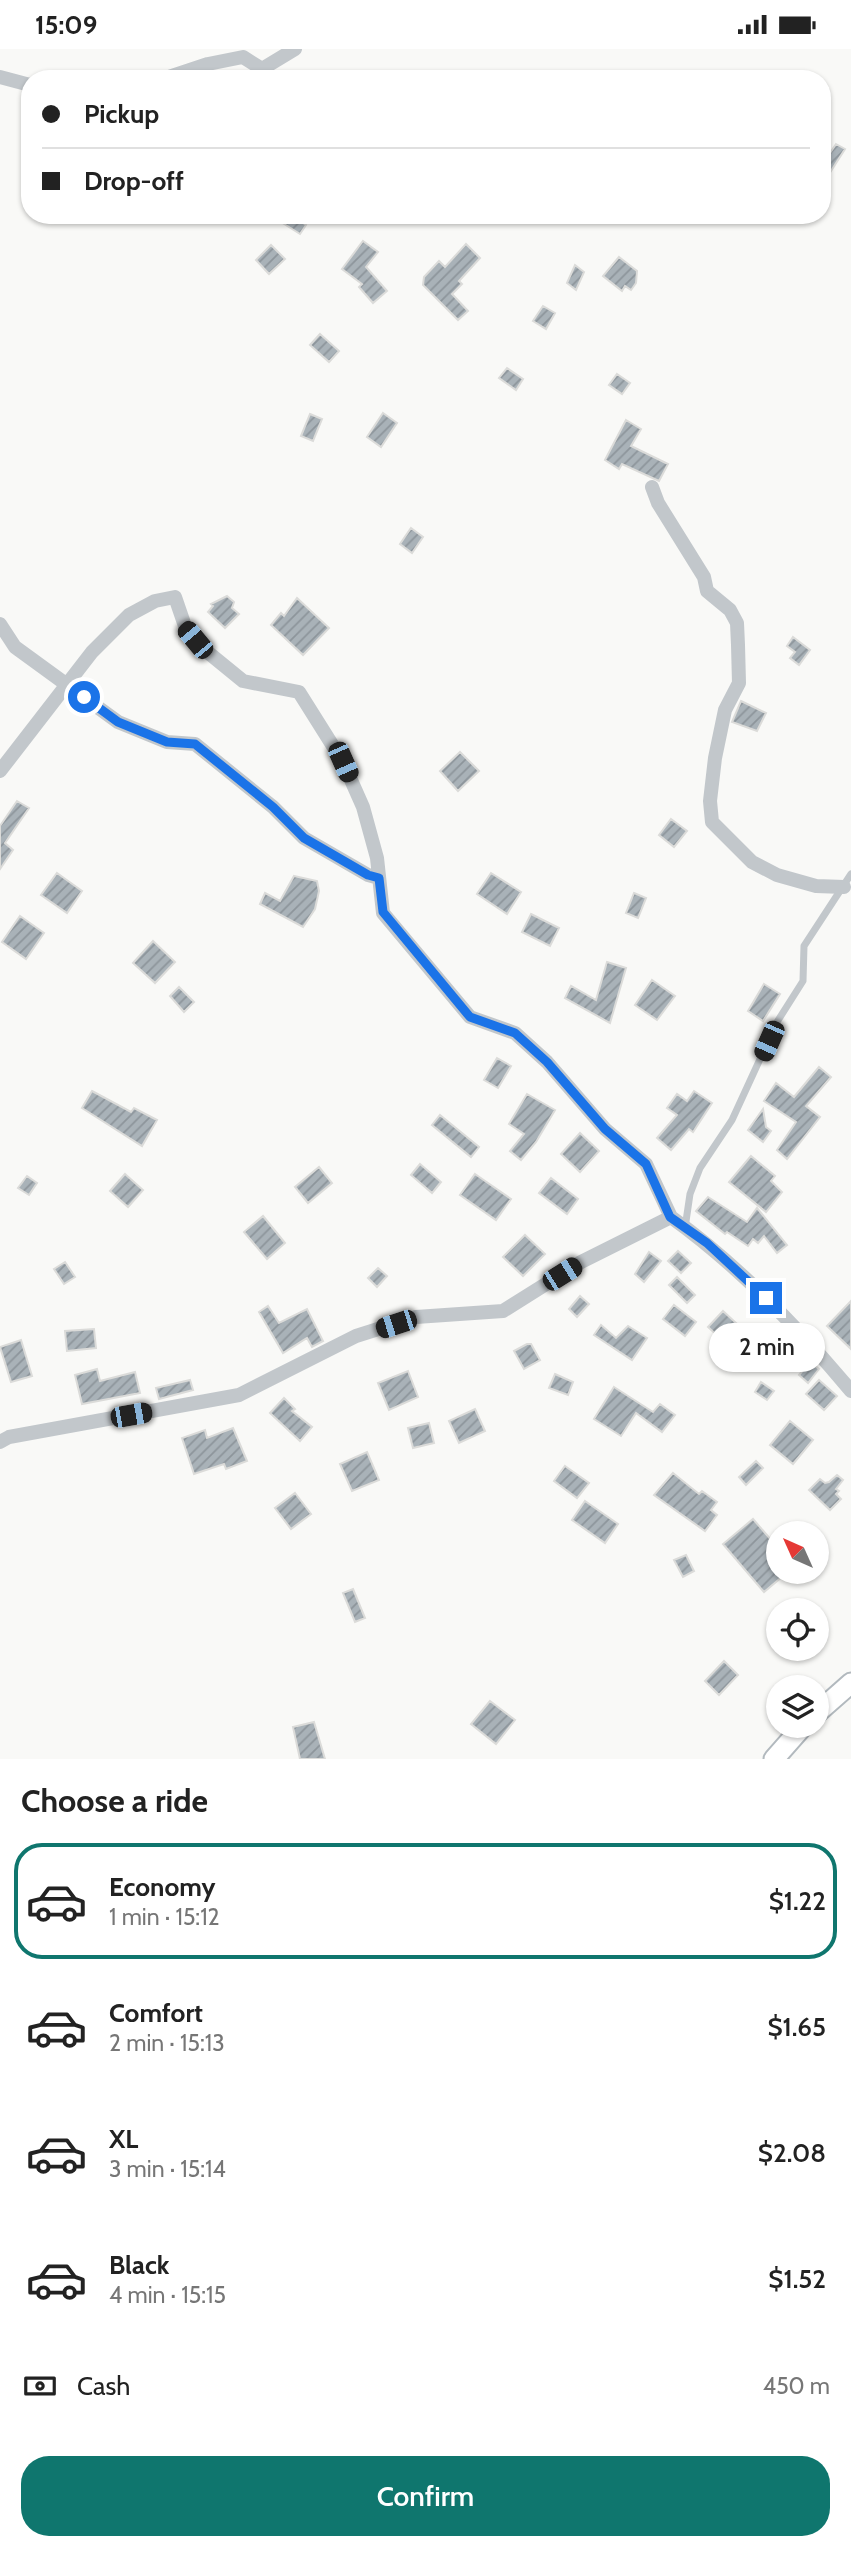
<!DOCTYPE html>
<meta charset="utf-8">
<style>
:root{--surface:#fff;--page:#f6f6f6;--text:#222;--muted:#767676;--line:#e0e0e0;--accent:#0f766e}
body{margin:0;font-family:Cabin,sans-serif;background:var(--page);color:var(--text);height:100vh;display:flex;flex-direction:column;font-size:26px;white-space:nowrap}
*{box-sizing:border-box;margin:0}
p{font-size:23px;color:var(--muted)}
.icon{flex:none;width:38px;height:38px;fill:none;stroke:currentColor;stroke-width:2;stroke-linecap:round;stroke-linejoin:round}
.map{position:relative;height:1710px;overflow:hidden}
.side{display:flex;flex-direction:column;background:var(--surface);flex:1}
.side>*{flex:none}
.top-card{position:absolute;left:21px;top:21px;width:810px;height:154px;border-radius:28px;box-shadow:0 2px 5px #0004;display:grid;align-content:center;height:154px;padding:0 21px;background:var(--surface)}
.needle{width:46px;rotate:315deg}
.buttons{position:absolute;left:766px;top:1472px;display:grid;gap:14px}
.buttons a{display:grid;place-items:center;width:63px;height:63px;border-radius:50%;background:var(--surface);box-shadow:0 2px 5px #0004;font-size:35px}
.end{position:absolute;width:32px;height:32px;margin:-16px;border:9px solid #1a73e8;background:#fff;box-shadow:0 0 0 4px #fff}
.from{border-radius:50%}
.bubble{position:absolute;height:49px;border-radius:24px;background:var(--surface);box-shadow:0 2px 5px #0004;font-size:23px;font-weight:600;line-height:49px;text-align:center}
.car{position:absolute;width:21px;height:42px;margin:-21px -10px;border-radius:9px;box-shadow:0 0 5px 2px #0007;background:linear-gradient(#222 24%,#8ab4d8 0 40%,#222 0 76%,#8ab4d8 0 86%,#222 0)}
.top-card b{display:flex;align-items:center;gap:24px;height:66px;font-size:26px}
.top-card b+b{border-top:2px solid var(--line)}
.top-card i{width:18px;height:18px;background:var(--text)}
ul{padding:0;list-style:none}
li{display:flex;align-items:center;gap:21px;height:116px;margin:0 14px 10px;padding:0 7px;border:4px solid transparent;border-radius:28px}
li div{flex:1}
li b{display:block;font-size:26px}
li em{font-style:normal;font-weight:600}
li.on{border-color:var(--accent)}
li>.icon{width:63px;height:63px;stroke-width:1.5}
h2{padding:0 21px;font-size:32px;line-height:84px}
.pay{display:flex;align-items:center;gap:18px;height:77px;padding:0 21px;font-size:26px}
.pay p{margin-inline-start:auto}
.action{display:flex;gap:14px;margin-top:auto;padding:14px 21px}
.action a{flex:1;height:80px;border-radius:28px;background:var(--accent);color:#fff;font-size:28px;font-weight:600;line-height:80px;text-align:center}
.status{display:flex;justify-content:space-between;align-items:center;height:49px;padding:0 35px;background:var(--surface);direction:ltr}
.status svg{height:19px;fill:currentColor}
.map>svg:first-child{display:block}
.building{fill:url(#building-hatch);stroke:#dbdbd9;stroke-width:2}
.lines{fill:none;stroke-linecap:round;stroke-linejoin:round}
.secondary-casing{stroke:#b2b9be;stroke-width:23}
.lane{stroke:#c2c7cb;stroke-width:7}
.street{stroke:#c2c7cb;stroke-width:14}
.secondary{stroke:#fff;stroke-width:19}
.route{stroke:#1a73e8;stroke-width:9}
</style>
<div class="status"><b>15:09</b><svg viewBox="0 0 49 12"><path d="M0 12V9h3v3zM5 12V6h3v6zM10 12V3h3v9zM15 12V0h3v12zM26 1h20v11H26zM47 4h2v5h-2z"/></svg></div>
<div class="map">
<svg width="851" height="1710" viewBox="0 0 851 1710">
<defs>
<pattern id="building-hatch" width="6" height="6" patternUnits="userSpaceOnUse" patternTransform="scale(1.75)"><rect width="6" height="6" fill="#a9b2b8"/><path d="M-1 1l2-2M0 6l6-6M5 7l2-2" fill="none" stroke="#8d959b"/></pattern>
</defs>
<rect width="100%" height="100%" fill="#f9f9f7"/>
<path class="building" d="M836 95 845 100 822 136V116Z
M270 166H292L306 176 300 185Z
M363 192 378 203 366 218 387 242 373 254 359 238 362 235 342 220Z
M466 195 480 209 459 232 462 235 452 245 468 262 458 271 423 236 424 228 439 212 445 218Z
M271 196 285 210 269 225 256 211Z
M619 208 637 222 636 234 631 241 625 237 622 242 603 227Z
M575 216 584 223 576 241 567 234Z
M543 257 555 264 546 280 533 272Z
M320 285 339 302 329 313 310 296Z
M507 319 523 330 516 341 499 329Z
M617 325 630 334 622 345 609 336Z
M383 364 397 374 381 398 367 388Z
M310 365 322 370 313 392 301 387Z
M626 371 641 380 631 397 668 415 659 432 622 415 619 420 605 411Z
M411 479 423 488 412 504 400 495Z
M227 547 234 553 232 559 239 565 225 579 208 563 213 557 211 555Z
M297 549 329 579 303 606 271 576 281 564 284 567Z
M793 588 810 601 799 616 790 609 795 603 787 597Z
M741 652 766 664 757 682 732 673Z
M460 703 479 722 458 742 440 722Z
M17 752 29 759 5 794 13 801 0 820V777Z
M671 770 687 782 674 798 659 786Z
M57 824 82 842 67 864 41 846Z
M491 824 521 843 507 865 477 845Z
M294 827 317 832 319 842 315 860 303 878 260 855 265 844 280 852Z
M634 844 646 849 638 869 626 864Z
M531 865 559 879 550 897 522 883Z
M20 867 44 884 26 910 2 893Z
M153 892 175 913 155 934 133 914Z
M607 913 626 919 610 974 565 949 571 937 596 951Z
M652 931 675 947 657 971 635 956Z
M764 935 780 945 763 972 748 962Z
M179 938 194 953 184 963 170 947Z
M497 1009 511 1017 498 1039 484 1031Z
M819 1018 831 1028 806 1057 820 1068 787 1110 777 1101 796 1073 764 1052 776 1034 794 1048Z
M92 1042 131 1063 134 1059 157 1071 142 1097 82 1059Z
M694 1042 712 1054 693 1083 689 1080 671 1101 657 1089 677 1066 667 1059 677 1045 687 1052Z
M527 1045 555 1061 536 1093 521 1111 510 1102 524 1085 509 1075Z
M763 1060 766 1078 771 1082 763 1093 748 1081Z
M440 1066 479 1098 471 1108 432 1076Z
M580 1084 599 1102 580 1123 561 1105Z
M751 1107 775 1127 771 1132 782 1143 766 1163 729 1133Z
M420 1115 441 1133 432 1144 411 1126Z
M319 1118 332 1134 308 1154 295 1138Z
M125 1125 143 1141 128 1158 110 1142Z
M475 1125 511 1150 496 1171 460 1146Z
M27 1127 37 1134 29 1146 18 1139Z
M551 1129 578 1150 567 1165 539 1144Z
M708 1148 747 1173 757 1159 787 1196 777 1204 764 1187 758 1194 753 1190 748 1197 727 1183 725 1185 696 1162Z
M263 1167 285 1194 267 1210 244 1183Z
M525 1186 545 1205 523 1227 503 1208Z
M678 1202 691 1214 681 1224 668 1212Z
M649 1203 661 1212 644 1233 635 1225Z
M65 1213 75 1228 64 1235 54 1220Z
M378 1219 387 1227 377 1238 368 1229Z
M677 1228 695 1246 687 1254 669 1236Z
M580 1247 589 1255 577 1268 569 1260Z
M851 1252V1300L827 1277Z
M674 1256 696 1273 685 1287 663 1270Z
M268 1257 279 1274 307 1260 323 1292 312 1298 307 1289 283 1304 259 1263Z
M723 1262 748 1285 733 1301 708 1278Z
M601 1276 616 1289 628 1277 647 1289 632 1311 594 1286Z
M94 1280 96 1299 67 1302 65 1282Z
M778 1280 796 1296 781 1314 763 1295Z
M21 1291 32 1327 11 1333 0 1298Z
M527 1295H531L540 1311 524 1320 514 1302Z
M810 1313 819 1320 808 1334 799 1326Z
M97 1320 100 1332 135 1323 140 1344 82 1355 75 1326Z
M408 1322 418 1348 389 1361 378 1334Z
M555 1325 573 1333 568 1346 549 1339Z
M190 1331 193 1341 159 1350 156 1339Z
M819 1331 837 1347 824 1361 806 1345Z
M761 1333 774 1342 767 1351 755 1343Z
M614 1338 653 1363 660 1355 675 1366 662 1383 636 1364 621 1387 594 1370Z
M284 1349 295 1360 292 1362 312 1378 300 1392 270 1364Z
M475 1360 485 1382 459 1394 449 1372Z
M790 1372 813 1391 793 1415 770 1396Z
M429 1374 434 1394 413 1399 408 1379Z
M233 1379 247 1412 226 1420 224 1415 194 1425 182 1389 205 1381 207 1389Z
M367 1403 379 1431 352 1442 340 1415Z
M756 1412 763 1419 746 1436 739 1428Z
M565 1417 589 1434 577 1449 554 1432Z
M673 1424 699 1445 702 1442 717 1453 711 1461 717 1466 705 1482 654 1446Z
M837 1426 843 1431 836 1440 839 1442 836 1445 841 1450 830 1461 809 1441 820 1430 825 1434 829 1433Z
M295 1444 311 1465 291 1480 275 1459Z
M585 1452 618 1475 605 1494 572 1471Z
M753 1470 779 1500V1522H789L764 1543 723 1495Z
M686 1506 694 1522 683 1528 674 1511Z
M353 1540 365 1569 355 1573 343 1544Z
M724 1612 738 1626 719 1646 705 1632Z
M490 1652 515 1671 496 1695 471 1675Z
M314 1673 325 1710H300L293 1678Z"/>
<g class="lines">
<g class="secondary-casing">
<path id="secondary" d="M817 1664 851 1634
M774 1710 804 1676"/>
</g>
<path class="lane" d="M685 1179 690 1145 700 1119 732 1071 777 973 803 932 804 897 851 825"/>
<path class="street" d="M0 28 30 36
M163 30 208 15 243 8 262 20 295 0
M652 438 658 454 704 528 707 542 730 561 737 574 738 596 739 634 725 661 715 709 710 752 712 773 752 813 777 826 816 837 844 838
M0 575 15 598 118 673 167 693 195 695 273 758 304 789 368 826 379 829
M0 722 92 603 129 566 155 552 175 548 186 580 205 601 243 632 299 643 343 713 363 758 377 809 383 864 470 968 515 984 547 1013 605 1080 646 1115 671 1168
M0 1393 9 1388 239 1346 356 1287 416 1268 503 1262 581 1213 671 1168C739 1217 797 1277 851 1342"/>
<use href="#secondary" class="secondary"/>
</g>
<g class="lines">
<path class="route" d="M84 648 118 673 167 693 195 695 273 758 304 789 368 826 379 829 383 863 470 968 515 984 547 1013 605 1080 646 1115 670 1168 707 1194 766 1249"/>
</g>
</svg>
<div class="buttons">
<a><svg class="needle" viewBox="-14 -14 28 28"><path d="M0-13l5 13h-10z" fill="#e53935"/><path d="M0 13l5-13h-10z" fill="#767676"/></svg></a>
<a><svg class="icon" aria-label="locate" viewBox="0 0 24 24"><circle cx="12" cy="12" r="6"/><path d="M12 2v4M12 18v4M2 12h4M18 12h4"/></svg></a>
<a><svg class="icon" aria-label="layers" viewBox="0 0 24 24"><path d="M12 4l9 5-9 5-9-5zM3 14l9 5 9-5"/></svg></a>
</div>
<i class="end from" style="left:84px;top:648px"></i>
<i class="end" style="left:766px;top:1249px"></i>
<div class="bubble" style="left:709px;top:1274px;width:116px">2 min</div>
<i class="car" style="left:195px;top:591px;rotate:320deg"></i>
<i class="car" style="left:343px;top:713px;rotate:156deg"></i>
<i class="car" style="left:769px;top:992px;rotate:204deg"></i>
<i class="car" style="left:562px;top:1225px;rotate:58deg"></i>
<i class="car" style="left:396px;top:1275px;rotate:252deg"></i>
<i class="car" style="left:131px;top:1366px;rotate:80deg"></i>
<div class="top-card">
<b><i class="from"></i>Pickup</b>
<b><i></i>Drop-off</b>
</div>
</div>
<section class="side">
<h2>Choose a ride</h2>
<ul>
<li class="on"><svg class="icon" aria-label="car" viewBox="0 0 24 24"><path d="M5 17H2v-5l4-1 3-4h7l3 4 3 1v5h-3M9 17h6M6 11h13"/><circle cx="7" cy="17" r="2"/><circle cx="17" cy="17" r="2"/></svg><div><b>Economy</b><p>1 min · 15:12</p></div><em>$1.22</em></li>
<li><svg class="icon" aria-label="car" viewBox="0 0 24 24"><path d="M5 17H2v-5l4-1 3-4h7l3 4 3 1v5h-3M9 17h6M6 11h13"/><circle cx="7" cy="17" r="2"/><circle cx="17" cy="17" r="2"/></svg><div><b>Comfort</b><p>2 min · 15:13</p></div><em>$1.65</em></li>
<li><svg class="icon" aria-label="car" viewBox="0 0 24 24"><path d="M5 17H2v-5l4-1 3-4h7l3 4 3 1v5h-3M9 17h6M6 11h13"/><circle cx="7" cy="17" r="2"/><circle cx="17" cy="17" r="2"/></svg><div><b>XL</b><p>3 min · 15:14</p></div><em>$2.08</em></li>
<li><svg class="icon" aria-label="car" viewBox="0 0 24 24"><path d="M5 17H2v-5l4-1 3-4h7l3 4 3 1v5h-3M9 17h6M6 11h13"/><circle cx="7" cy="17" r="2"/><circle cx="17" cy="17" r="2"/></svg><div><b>Black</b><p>4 min · 15:15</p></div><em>$1.52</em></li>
</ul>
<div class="pay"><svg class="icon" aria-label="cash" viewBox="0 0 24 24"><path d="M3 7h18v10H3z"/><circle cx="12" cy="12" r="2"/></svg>Cash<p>450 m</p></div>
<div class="action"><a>Confirm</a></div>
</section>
